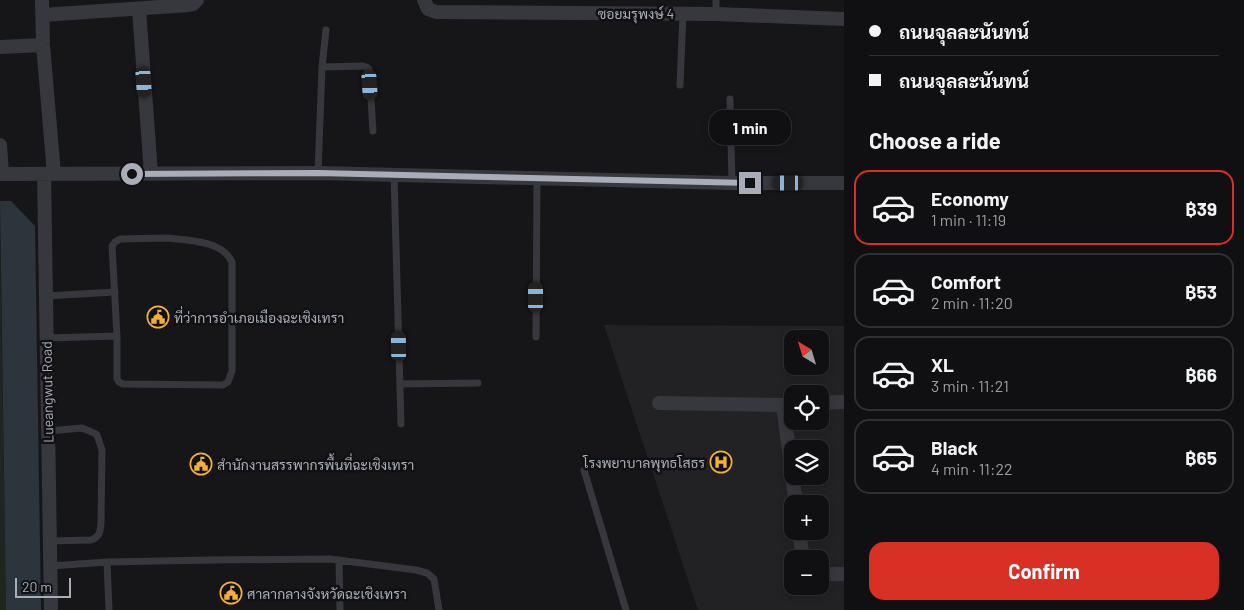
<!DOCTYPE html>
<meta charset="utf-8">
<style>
:root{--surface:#101012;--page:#1e1e20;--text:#f1f3f6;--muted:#9c9d9f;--line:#303032;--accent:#d93025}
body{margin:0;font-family:Barlow,Sarabun,sans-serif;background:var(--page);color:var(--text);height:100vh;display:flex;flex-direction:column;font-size:19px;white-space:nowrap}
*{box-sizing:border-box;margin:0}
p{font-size:16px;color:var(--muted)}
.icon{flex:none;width:28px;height:28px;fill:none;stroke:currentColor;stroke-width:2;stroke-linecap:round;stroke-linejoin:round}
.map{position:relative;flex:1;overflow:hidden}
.drawer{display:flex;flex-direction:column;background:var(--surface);width:400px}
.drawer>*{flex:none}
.guide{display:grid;align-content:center;height:110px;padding:0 25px;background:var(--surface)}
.needle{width:32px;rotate:322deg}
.buttons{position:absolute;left:784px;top:330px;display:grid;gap:10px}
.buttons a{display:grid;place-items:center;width:45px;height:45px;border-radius:10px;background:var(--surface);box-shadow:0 2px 8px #0003,0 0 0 1px var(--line);font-size:25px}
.scale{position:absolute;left:15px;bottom:12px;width:56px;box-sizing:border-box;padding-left:5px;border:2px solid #a8adb8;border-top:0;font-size:14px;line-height:18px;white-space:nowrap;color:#a8adb8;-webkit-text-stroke:4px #111113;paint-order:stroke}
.end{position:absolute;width:22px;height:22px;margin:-11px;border:6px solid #a8adb8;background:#111;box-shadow:0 0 0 2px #111}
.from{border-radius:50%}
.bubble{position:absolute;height:35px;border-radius:15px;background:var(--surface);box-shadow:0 2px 8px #0003,0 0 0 1px var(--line);font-size:16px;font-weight:700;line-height:35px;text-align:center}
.car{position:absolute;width:15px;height:30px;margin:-15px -8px;border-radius:6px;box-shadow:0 0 4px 1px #0007;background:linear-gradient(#222 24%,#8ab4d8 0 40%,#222 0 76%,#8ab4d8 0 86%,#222 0)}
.guide b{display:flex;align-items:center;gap:18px;height:48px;font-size:19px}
.guide b+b{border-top:1px solid var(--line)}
.guide i{width:12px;height:12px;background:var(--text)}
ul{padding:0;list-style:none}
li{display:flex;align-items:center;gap:15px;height:75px;margin:0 10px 8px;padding:0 15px;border:2px solid var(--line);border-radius:15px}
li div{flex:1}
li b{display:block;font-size:19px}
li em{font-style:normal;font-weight:700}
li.active{border-color:var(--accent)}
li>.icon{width:45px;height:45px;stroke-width:1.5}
h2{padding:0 25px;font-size:22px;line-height:60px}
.primary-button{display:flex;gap:10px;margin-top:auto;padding:10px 25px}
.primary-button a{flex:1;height:58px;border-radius:15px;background:var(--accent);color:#fff;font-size:20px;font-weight:700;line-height:58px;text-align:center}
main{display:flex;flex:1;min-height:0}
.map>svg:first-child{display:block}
.built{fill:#222225;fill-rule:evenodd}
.green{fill:#1e261f}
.water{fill:#2c353c}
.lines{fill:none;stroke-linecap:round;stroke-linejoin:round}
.service{stroke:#37383d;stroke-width:7}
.minor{stroke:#37383d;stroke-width:14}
.route{stroke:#a8adb8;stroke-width:6}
.labels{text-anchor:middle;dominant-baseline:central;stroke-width:5;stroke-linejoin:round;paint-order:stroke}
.street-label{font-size:14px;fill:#a8adb8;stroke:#111113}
.poi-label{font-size:14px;fill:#a8adb8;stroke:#111113;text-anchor:start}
</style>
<main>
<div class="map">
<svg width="844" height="610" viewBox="0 0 844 610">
<rect width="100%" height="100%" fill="#161618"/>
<path class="built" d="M604 325 844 326V610H698ZM792 339H820V366H792ZM792 394H820V421H792ZM792 449H820V476H792ZM792 504H820V531H792ZM792 559H820V586H792Z"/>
<path class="green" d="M0 237 6 610H0Z"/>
<path class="water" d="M0 201H11L35 226 41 610H6Z"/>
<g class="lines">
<path class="service" d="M716 14V0
M322 67 363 66 366 67 369 69 373 131
M680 85 683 13
M730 99 732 183
M318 173 322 67 326 30
M394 175 401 424
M166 238C186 240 222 240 232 262V371L228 382 223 385 123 384 119 382 117 379V336L112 246 115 242 120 239Z
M46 296 115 292
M536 337 537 178
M47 338 117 336
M400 384 478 383
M48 431 82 428 94 433 97 435 102 450 101 523C100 532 100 537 91 540L50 541
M584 470 626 610
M339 560 340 610
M107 562 109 610
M51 566 107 562 211 560 330 559 416 570 427 573 434 579 439 610"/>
<path class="minor" d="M42 0 43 45 54 174
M424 0 428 9 436 12 716 14 844 19
M139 9 151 174
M43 15 189 5 193 4 197 0
M0 47 43 45
M0 145 2 174
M0 174 318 173 732 183H844
M44 174 51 610
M659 403 783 405
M820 403 844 402
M792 404 783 405 796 504
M799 531 803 559
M820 574H844"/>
</g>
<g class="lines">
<path class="route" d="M132 174 318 173 750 183"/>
</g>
<defs>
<g id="civic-ring" transform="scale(1.125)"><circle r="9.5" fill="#111113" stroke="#f2b134" stroke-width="1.5"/><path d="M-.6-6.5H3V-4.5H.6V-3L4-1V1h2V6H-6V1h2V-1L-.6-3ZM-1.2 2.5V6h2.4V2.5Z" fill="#f2b134"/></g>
<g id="hospital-ring" transform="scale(1.125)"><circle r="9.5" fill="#111113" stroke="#f2b134" stroke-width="1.5"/><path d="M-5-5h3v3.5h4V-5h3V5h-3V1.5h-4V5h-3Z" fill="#f2b134"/></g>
</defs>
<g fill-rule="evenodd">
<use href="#civic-ring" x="158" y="317"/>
<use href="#hospital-ring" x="721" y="462"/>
<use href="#civic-ring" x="201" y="464"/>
<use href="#civic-ring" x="231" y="593"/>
</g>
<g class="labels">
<g class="street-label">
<text x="636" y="13">ซอยมรุพงษ์ 4</text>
<text transform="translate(47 392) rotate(-91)">Lueangwut Road</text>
</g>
<g class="poi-label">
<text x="174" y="317">ที่ว่าการอำเภอเมืองฉะเชิงเทรา</text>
<text x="705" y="462" text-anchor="end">โรงพยาบาลพุทธโสธร</text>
<text x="217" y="464">สำนักงานสรรพากรพื้นที่ฉะเชิงเทรา</text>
<text x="247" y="593">ศาลากลางจังหวัดฉะเชิงเทรา</text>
</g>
</g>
</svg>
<div class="buttons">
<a><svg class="needle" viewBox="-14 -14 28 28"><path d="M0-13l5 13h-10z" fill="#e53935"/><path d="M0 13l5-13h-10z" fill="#9c9d9f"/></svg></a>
<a><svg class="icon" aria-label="locate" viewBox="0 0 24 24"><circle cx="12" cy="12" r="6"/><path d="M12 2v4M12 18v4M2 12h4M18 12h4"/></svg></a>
<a><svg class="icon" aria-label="layers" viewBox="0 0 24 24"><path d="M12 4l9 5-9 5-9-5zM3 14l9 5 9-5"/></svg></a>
<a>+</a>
<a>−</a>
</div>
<div class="scale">20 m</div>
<i class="end from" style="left:132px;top:174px"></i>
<i class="end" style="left:750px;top:183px"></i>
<div class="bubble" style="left:709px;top:110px;width:82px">1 min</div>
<i class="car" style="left:144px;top:82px;rotate:176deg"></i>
<i class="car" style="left:370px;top:85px;rotate:176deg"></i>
<i class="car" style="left:788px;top:183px;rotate:270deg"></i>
<i class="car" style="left:536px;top:297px;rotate:0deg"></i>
<i class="car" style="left:399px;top:346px;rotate:359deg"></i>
</div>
<section class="drawer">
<div class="guide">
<b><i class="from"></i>ถนนจุลละนันทน์</b>
<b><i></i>ถนนจุลละนันทน์</b>
</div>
<h2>Choose a ride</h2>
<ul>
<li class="active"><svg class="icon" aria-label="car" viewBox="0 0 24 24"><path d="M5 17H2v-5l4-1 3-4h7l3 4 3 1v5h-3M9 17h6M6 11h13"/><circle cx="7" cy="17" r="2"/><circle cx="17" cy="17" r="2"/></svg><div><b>Economy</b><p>1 min · 11:19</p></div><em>฿39</em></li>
<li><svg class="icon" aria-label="car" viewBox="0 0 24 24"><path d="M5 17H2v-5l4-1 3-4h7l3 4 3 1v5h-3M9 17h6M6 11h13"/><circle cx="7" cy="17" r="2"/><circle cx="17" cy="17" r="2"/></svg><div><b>Comfort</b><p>2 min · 11:20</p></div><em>฿53</em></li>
<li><svg class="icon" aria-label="car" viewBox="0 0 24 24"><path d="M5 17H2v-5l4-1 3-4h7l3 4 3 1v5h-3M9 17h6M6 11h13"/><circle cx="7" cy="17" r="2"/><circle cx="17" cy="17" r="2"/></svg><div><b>XL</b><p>3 min · 11:21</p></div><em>฿66</em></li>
<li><svg class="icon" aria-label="car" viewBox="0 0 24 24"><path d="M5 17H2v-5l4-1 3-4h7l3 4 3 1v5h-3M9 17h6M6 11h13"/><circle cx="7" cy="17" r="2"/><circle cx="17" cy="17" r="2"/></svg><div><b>Black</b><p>4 min · 11:22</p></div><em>฿65</em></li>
</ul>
<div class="primary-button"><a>Confirm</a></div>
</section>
</main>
